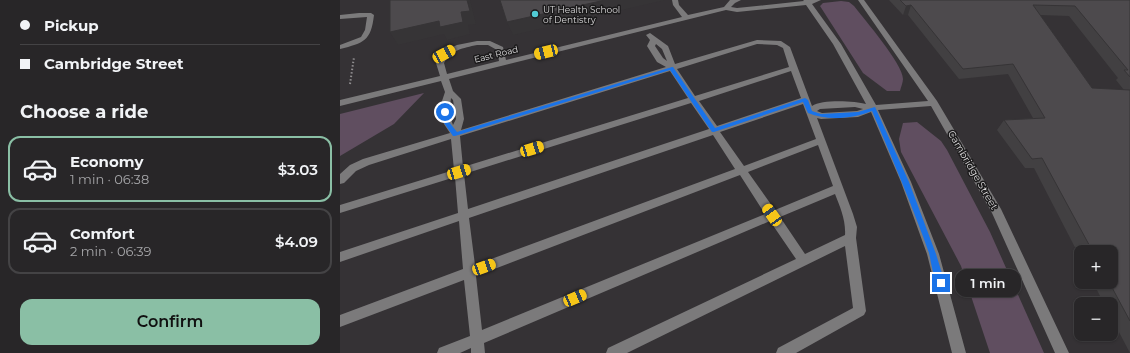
<!DOCTYPE html>
<meta charset="utf-8">
<style>
:root{--surface:#282628;--page:#302e30;--text:#f1f3f6;--muted:#a5a5a8;--line:#444345;--accent:#8abfa5}
body{margin:0;font-family:Montserrat,sans-serif;background:var(--page);color:var(--text);height:100vh;display:flex;flex-direction:column;font-size:15px;white-space:nowrap}
*{box-sizing:border-box;margin:0}
p{font-size:13px;color:var(--muted)}
.icon{flex:none;width:22px;height:22px;fill:none;stroke:currentColor;stroke-width:2;stroke-linecap:round;stroke-linejoin:round}
.map{position:relative;flex:1;overflow:hidden}
.sheet{display:flex;flex-direction:column;background:var(--surface);width:340px}
.sheet>*{flex:none}
.banner{display:grid;align-content:center;height:88px;padding:0 20px;background:var(--surface)}
.tools{position:absolute;left:734px;top:245px;display:grid;gap:8px}
.tools a{display:grid;place-items:center;width:44px;height:44px;border-radius:8px;background:var(--surface);box-shadow:0 1px 3px #0004,0 0 0 1px var(--line);font-size:20px}
.end{position:absolute;width:18px;height:18px;margin:-9px;border:5px solid #1a73e8;background:#fff;box-shadow:0 0 0 2px #fff}
.from{border-radius:50%}
.bubble{position:absolute;height:28px;border-radius:12px;background:var(--surface);box-shadow:0 1px 3px #0004,0 0 0 1px var(--line);font-size:13px;font-weight:600;line-height:28px;text-align:center}
.car{position:absolute;width:12px;height:24px;margin:-12px -6px;border-radius:5px;box-shadow:0 0 3px 1px #0007;background:linear-gradient(#f5c518 24%,#345 0 40%,#f5c518 0 76%,#345 0 86%,#f5c518 0)}
.banner b{display:flex;align-items:center;gap:14px;height:38px;font-size:15px}
.banner b+b{border-top:1px solid var(--line)}
.banner i{width:10px;height:10px;background:var(--text)}
ul{padding:0;list-style:none}
li{display:flex;align-items:center;gap:12px;height:66px;margin:0 8px 6px;padding:0 12px;border:2px solid var(--line);border-radius:12px}
li div{flex:1}
li b{display:block;font-size:15px}
li em{font-style:normal;font-weight:600}
li.current{border-color:var(--accent)}
li>.icon{width:36px;height:36px;stroke-width:1.5}
h2{padding:0 20px;font-size:18px;line-height:48px}
.primary-button{display:flex;gap:8px;margin-top:auto;padding:8px 20px}
.primary-button a{flex:1;height:46px;border-radius:12px;background:var(--accent);color:#111;font-size:16px;font-weight:600;line-height:46px;text-align:center}
main{display:flex;flex:1;min-height:0}
.map>svg:first-child{display:block}
.green{fill:#604e60}
.lines{fill:none;stroke-linecap:round;stroke-linejoin:round}
.path{stroke:#908e90;stroke-width:2;stroke-dasharray:1.5 2;stroke-linecap:butt}
.minor{fill:#7b7a7b;fill-rule:evenodd}
.wall{fill:#424042;fill-rule:evenodd}
.shaded-wall{fill:#363436}
.building{fill:#4d4a4d;stroke:#363436}
.route{fill:#1a73e8}
.poi-dot{fill:#51ccd5;stroke:#1b1a1b;stroke-width:1.5}
.labels{text-anchor:middle;dominant-baseline:central;stroke-width:3;stroke-linejoin:round;paint-order:stroke}
.far-poi-label{font-size:9px;fill:#dbdadb;stroke:#1b1a1b;text-anchor:start}
.far-street-label{font-size:9px;fill:#dbdadb;stroke:#1b1a1b}
.street-label{font-size:10px;fill:#dbdadb;stroke:#1b1a1b}
</style>
<main>
<section class="sheet">
<div class="banner">
<b><i class="from"></i>Pickup</b>
<b><i></i>Cambridge Street</b>
</div>
<h2>Choose a ride</h2>
<ul>
<li class="current"><svg class="icon" aria-label="car" viewBox="0 0 24 24"><path d="M5 17H2v-5l4-1 3-4h7l3 4 3 1v5h-3M9 17h6M6 11h13"/><circle cx="7" cy="17" r="2"/><circle cx="17" cy="17" r="2"/></svg><div><b>Economy</b><p>1 min · 06:38</p></div><em>$3.03</em></li>
<li><svg class="icon" aria-label="car" viewBox="0 0 24 24"><path d="M5 17H2v-5l4-1 3-4h7l3 4 3 1v5h-3M9 17h6M6 11h13"/><circle cx="7" cy="17" r="2"/><circle cx="17" cy="17" r="2"/></svg><div><b>Comfort</b><p>2 min · 06:39</p></div><em>$4.09</em></li>
</ul>
<div class="primary-button"><a>Confirm</a></div>
</section>
<div class="map">
<svg width="790" height="353" viewBox="0 0 790 353">
<rect width="100%" height="100%" fill="#353235"/>
<path class="green" d="M501 1 509 2 514 6C524 19 563 64 563 79 563 82 561 87 560 91H547L523 73 480 6 483 3Z
M84 93 54 124 0 156V114Z
M577 122 601 141 607 150 650 232 704 353H650L621 266 561 152 559 139 563 123Z"/>
<g class="lines">
<path class="path" d="M10 84 14 57"/>
<path class="minor" d="M332 0H338L339 5 348 15 384 7 390 0H401L395 3 391 7 397 8 464 1 463 0H481L472 4 501 44 536 105 588 101 518 0H524L597 101 661 209 729 353H715L652 213 591 106 538 110 571 182 599 254 626 353H612L587 254 561 182 531 112 518 117 481 119 477 118 513 214 517 227 516 238 526 311 524 315 456 353H436L438 348 513 308 505 246 287 353H266L268 348 456 259 430 221 144 343 145 353H131V348L120 353H97L99 348 130 336 124 280 0 327V315L123 269 119 221 0 262V252L118 213 115 177 0 213V205L114 170 111 139 29 165 16 171 4 183 0 184V174L10 165 23 159 110 133 104 124 100 114 101 104 105 92 101 81 0 106V100L100 76 96 63 102 52 117 45 137 41H150L163 47 166 60 342 17 333 5ZM466 5 493 44 526 104C515 101 482 99 472 106L450 47 441 41 417 40 335 64 328 46 310 33 306 35 310 40 307 46 317 62 326 67 121 130 124 119 121 99 113 91 109 79 386 10 397 12ZM316 44 322 49 327 61 323 58 315 46ZM417 44 437 45 443 48 449 67 355 96 337 69ZM137 45H148L157 50 159 61 107 74 104 63C111 50 123 48 137 45ZM330 71 348 98 123 167 120 136ZM451 71 461 98 377 126 359 101ZM111 98 113 100 116 119 113 125 109 114ZM351 103 369 129 128 209 124 174ZM463 104 476 139 404 166 380 132ZM515 107 523 109 517 111 482 113 477 111 480 109ZM373 135 395 169 135 265 129 218ZM478 145 493 186 435 210 408 172ZM400 175 425 214 142 330 136 276ZM495 194C500 207 506 220 505 235L465 254 440 217Z
M19 13H31L34 15C31 41 24 43 0 49V45L21 37 25 30 27 17 0 19V15Z"/>
</g>
<path class="wall" d="M549 0H790V353L771 317V304H764L753 282H771V252H741V259L694 168H685L657 130 664 120 693 118 668 74 619 79 568 15H563ZM700 15 729 16 778 78 776 80 784 90 752 88Z"/>
<path class="shaded-wall" d="M127 0H130L136 24 128 25 130 34 107 40 104 34 58 45 50 32 121 12Z
M265 0H325L173 35 167 22Z
M571 5 568 15H563L566 6Z"/>
<path class="building" d="M50 0H127L130 11 121 12 123 22 100 27 99 21 50 32Z
M160 0H265L167 22Z
M560 0H790V77L784 70H788L735 6 693 5 752 88 790 90V321L769 282H771V252H753L702 158 692 159 664 120 705 118 673 64 623 69 571 5 566 6Z"/>
<path class="route" d="M332 67H333L375 128 465 98 468 100 472 111 481 114 518 112 535 107 569 182 596 254 605 283 603 286 601 287C594 284 591 261 589 253 572 205 552 158 532 111 512 119 487 121 468 113L463 102 374 132H372L330 70 115 136H113L104 123 102 112 105 111 108 112 109 122 117 132Z"/>
<circle class="poi-dot" cx="195" cy="14" r="4"/>
<g class="labels">
<g class="far-poi-label">
<text x="203" y="9">UT Health School<tspan x="203" dy="10">of Dentistry</tspan></text>
</g>
<g class="far-street-label">
<text transform="translate(156 54) rotate(-14)">East Road</text>
</g>
<g class="street-label">
<text transform="translate(633 170) rotate(60)">Cambridge Street</text>
</g>
</g>
</svg>
<div class="tools">
<a>+</a>
<a>−</a>
</div>
<i class="end from" style="left:105px;top:112px"></i>
<i class="end" style="left:601px;top:283px"></i>
<div class="bubble" style="left:615px;top:269px;width:66px">1 min</div>
<i class="car" style="left:206px;top:52px;rotate:256deg"></i>
<i class="car" style="left:104px;top:54px;rotate:62deg"></i>
<i class="car" style="left:192px;top:149px;rotate:73deg"></i>
<i class="car" style="left:119px;top:172px;rotate:73deg"></i>
<i class="car" style="left:432px;top:215px;rotate:325deg"></i>
<i class="car" style="left:144px;top:267px;rotate:70deg"></i>
<i class="car" style="left:235px;top:298px;rotate:67deg"></i>
</div>
</main>
